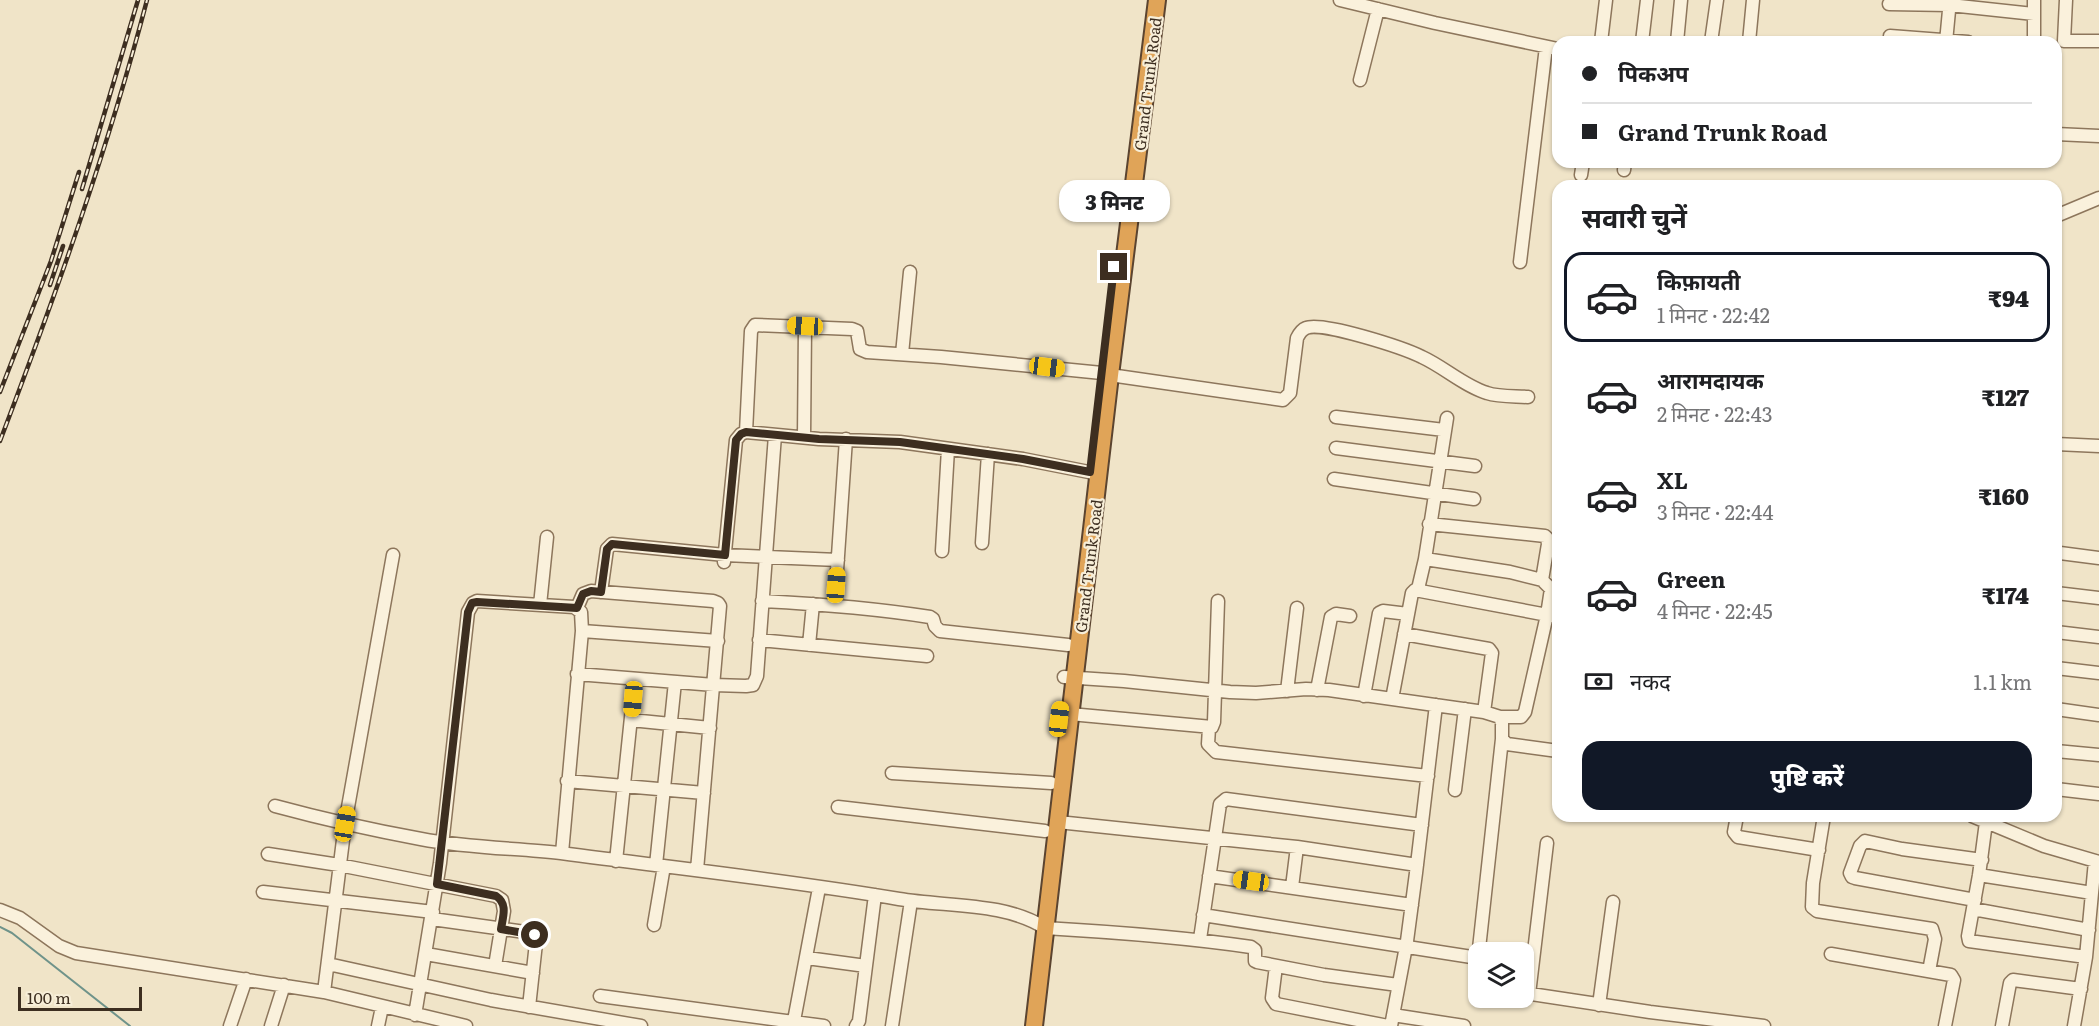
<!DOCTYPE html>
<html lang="hi">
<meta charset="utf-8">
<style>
:root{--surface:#fff;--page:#f6f6f6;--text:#202124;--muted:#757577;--line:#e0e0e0;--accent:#111827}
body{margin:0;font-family:Literata,"Noto Sans Devanagari",serif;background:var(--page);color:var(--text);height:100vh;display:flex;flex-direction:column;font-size:22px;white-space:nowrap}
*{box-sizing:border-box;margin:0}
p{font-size:20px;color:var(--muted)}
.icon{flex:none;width:33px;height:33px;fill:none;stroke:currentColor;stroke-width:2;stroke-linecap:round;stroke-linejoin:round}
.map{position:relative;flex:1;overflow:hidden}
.drawer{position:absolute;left:1552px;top:180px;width:510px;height:642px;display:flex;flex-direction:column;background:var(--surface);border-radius:18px;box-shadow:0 2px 4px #0004}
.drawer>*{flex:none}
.guide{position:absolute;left:1552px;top:36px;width:510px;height:132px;border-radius:18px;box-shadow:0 2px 4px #0004;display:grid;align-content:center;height:132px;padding:0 30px;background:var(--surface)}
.buttons{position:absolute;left:1468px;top:942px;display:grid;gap:12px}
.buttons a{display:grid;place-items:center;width:66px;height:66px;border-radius:12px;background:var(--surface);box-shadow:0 2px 4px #0004;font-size:30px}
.scale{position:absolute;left:18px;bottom:15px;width:124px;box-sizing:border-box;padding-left:6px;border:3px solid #3d2e20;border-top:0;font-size:16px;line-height:21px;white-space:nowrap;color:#3d2e20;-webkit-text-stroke:4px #f7eed8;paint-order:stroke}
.end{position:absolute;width:27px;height:27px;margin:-14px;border:8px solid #3d2e20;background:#fff;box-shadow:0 0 0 3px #fff}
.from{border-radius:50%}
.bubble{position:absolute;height:42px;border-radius:18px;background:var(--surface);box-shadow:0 2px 4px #0004;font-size:20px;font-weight:800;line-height:42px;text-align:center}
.car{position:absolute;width:18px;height:36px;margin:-18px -9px;border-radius:8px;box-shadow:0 0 4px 2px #0007;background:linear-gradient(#f5c518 24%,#345 0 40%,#f5c518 0 76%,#345 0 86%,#f5c518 0)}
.guide b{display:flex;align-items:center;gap:21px;height:57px;font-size:22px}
.guide b+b{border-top:2px solid var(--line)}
.guide i{width:15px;height:15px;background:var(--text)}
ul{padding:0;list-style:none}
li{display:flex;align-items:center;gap:18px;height:90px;margin:0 12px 9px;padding:0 18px;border:3px solid transparent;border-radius:18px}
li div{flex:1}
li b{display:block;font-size:22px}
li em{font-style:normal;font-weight:800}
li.current{border-color:var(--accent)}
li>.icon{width:54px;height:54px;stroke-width:1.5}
h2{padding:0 30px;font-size:27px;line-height:72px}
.pay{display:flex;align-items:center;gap:15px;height:66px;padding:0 30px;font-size:22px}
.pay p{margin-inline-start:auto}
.primary-button{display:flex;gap:12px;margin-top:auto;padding:12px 30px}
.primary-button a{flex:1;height:69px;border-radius:18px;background:var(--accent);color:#fff;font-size:24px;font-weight:800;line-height:69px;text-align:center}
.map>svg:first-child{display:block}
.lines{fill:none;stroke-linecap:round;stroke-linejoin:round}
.stream{stroke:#6f938a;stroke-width:2}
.minor-casing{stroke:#8d765c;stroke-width:15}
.highway-casing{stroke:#5b4430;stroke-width:20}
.minor{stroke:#faf1dc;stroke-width:12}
.highway{stroke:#e0a458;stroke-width:16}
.rail-casing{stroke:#3d2e20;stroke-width:4.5}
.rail{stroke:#f7eed8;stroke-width:2;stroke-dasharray:7;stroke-linecap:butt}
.route{stroke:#3d2e20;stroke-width:8}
.labels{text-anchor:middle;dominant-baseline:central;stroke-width:4.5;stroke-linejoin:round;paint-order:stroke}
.street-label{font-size:15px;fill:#3d2e20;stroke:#f7eed8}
</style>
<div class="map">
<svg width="2099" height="1026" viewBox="0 0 2099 1026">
<rect width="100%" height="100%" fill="#f0e4c8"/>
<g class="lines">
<path class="stream" d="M0 927 12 933 130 1026"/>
<g class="minor-casing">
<path id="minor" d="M1340 0 1435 23 1558 49
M2034 0V42
M2066 0 2064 41H2099
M1889 4 1950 5 2034 14
M1890 36 1968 42
M1601 42 1606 0
M1642 42 1647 0
M1677 42 1681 0
M1711 42 1717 0
M1749 42 1753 0
M1946 42 1950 0
M1360 80 1378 9
M2056 134 2099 136
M1624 170 1625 162
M1581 175 1583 162
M2056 216 2099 198
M1520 262 1546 47
M902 354 910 272
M1110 375 1283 400 1290 393 1297 338C1299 334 1301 330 1306 328 1322 321 1404 348 1422 357 1444 367 1464 386 1487 393 1499 397 1515 396 1528 397
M1336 417 1444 430
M746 432 751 331 755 325 852 329 857 331 860 349 867 352 941 357 1102 373
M804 437 805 326
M2056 444 2099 446
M1336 448 1475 466
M1334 479 1474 499
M1429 524 1545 536 1547 538 1548 544 1542 580
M982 543 988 454
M942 551 948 449
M2060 553 2099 558
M1425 559 1510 572 1542 580 1551 589 1547 615 1525 712 1521 717H1500
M724 562 736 440 741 434 746 432 819 439 900 442 1023 459 1099 474
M836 585 846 439
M1418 589 1425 559 1447 418
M601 592 607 549 612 544 725 555 838 560
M2056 593 2099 598
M762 601C820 604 873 608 930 617L933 619 935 626 940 631 1068 645
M540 605 547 537
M577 608 583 594 591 591 713 601 718 603 720 606 697 870
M582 631 718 641
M2056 632 2099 637
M1404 634 1489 649 1492 653 1484 712
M759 640 927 656
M809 645 813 604
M2056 668 2099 673
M577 674 714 685 746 686 753 685 757 676 775 435
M1064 677 1124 681 1230 692 1256 693 1306 689 1329 690 1484 712 1500 717 1502 723V739L1507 744 1558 751
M1317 690 1331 617 1336 614 1350 616
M1287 691 1297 608
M1364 696 1379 613 1383 611 1408 614
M1392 699 1412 593 1415 590 1558 617
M2056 709 2099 715
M1070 714 1212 727 1214 722 1218 601
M631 720 710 728
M1209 728 1208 744 1216 752 1428 776
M2056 751 2099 755
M892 773 1051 783
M567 781 704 793
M2056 789 2099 794
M1455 790 1465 709
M275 806C323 819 372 830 421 839 468 848 515 848 561 853 674 868 787 880 899 899 946 907 1005 902 1045 928 1114 932 1183 937 1251 947L1255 950V961L1257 962 1324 975 1398 985
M838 807 1045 831
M1737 816 1734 832 1738 837 1819 850
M1824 816 1813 883 1812 907 1817 911 1932 929 1935 939 1929 971
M1972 816 2044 846 2099 862
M1058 822 1297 847 1417 865
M1986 822 1979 875 1968 936 1969 941 2086 957
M268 854 339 865 496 896 502 900 504 911 495 966
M616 861 635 679
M656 865 675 682
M1979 875 2092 893
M1209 876 1412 905
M1292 887 1297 847
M263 892 433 912
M1975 900 1855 878 1852 877 1850 873 1860 846 1865 841 1902 849 1982 860
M1973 909 2089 930
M0 910 20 918 59 946 76 953 324 992 466 1026
M1203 915 1478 958
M432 919 532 933 535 935 536 943 529 1007
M654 925 664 866
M1200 939 1220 804 1226 799 1422 825
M426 954 533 973
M1831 954 1951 975 1954 980 1945 1026
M807 958 866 966
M328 964 491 1000 641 1026
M1276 966 1272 998 1276 1004 1388 1026
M1479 985 1476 976 1502 739
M324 992 345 824 393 555
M1524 993 1650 1012 1764 1026
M1529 994 1547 843
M600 996 824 1026
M1599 1005 1613 902
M415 1015 440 863 468 612 473 603 477 601 574 607 581 612 582 631 562 853
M1393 1015 1464 1026
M230 1026 246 979
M271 1026 284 985
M378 1026 382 1007
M793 1026 819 888
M856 1026 859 1021 875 895
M892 1026 911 901
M1391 1026 1407 941 1416 873 1436 705
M2002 1026 2010 983 2013 980 2081 989
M2074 1026 2086 957 2095 861"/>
</g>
<g class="highway-casing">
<path id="highway" d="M1034 1026 1110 375 1157 0"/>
</g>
<use href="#minor" class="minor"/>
<use href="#highway" class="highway"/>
<g class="rail-casing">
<path id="rail" d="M82 189 138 0
M50 285 63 246
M0 392 51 261 79 172
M0 441C55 296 108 150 147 0"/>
</g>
<use href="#rail" class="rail"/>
</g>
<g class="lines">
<path class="route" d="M535 935 501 929C503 916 508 904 496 896L437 884 468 612 472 603 477 602 577 608 583 594 591 591 601 592 607 549 612 544 725 555 736 440 741 434 746 432 819 439 900 442 1023 459 1090 472 1114 267"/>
</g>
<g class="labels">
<g class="street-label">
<text transform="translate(1147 84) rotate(-83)">Grand Trunk Road</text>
<text transform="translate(1088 566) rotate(-83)">Grand Trunk Road</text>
</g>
</g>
</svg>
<div class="buttons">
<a><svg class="icon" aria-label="layers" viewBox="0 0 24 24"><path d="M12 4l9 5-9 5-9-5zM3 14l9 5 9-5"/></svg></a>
</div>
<div class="scale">100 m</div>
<i class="end from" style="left:535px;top:935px"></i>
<i class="end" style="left:1114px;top:267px"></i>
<div class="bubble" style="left:1059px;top:180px;width:111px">3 मिनट</div>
<i class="car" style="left:805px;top:326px;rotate:273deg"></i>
<i class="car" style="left:1047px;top:367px;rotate:97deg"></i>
<i class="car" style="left:836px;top:585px;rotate:4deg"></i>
<i class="car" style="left:633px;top:699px;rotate:185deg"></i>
<i class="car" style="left:1059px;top:719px;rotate:7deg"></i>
<i class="car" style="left:345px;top:824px;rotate:10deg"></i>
<i class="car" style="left:1251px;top:881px;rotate:278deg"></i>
<div class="guide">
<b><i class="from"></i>पिकअप</b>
<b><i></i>Grand Trunk Road</b>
</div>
<section class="drawer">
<h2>सवारी चुनें</h2>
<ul>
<li class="current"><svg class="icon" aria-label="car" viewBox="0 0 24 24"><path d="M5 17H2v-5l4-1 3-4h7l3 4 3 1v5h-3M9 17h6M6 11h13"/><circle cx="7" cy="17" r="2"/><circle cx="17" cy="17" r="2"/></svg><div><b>किफ़ायती</b><p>1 मिनट · 22:42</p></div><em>₹94</em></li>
<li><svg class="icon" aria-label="car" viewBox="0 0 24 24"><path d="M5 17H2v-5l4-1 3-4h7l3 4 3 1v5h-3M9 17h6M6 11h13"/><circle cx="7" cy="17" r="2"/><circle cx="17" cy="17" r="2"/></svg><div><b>आरामदायक</b><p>2 मिनट · 22:43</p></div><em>₹127</em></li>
<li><svg class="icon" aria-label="car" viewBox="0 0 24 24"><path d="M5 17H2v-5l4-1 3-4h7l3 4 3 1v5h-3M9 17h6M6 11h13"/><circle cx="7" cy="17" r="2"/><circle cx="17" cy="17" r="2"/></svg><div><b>XL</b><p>3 मिनट · 22:44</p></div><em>₹160</em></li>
<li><svg class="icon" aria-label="car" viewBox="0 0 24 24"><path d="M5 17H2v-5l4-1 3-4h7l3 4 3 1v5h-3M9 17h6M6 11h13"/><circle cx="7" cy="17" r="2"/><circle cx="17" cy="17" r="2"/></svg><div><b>Green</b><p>4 मिनट · 22:45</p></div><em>₹174</em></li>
</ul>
<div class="pay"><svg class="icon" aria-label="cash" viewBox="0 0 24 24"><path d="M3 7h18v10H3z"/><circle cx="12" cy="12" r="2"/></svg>नकद<p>1.1 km</p></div>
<div class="primary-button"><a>पुष्टि करें</a></div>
</section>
</div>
